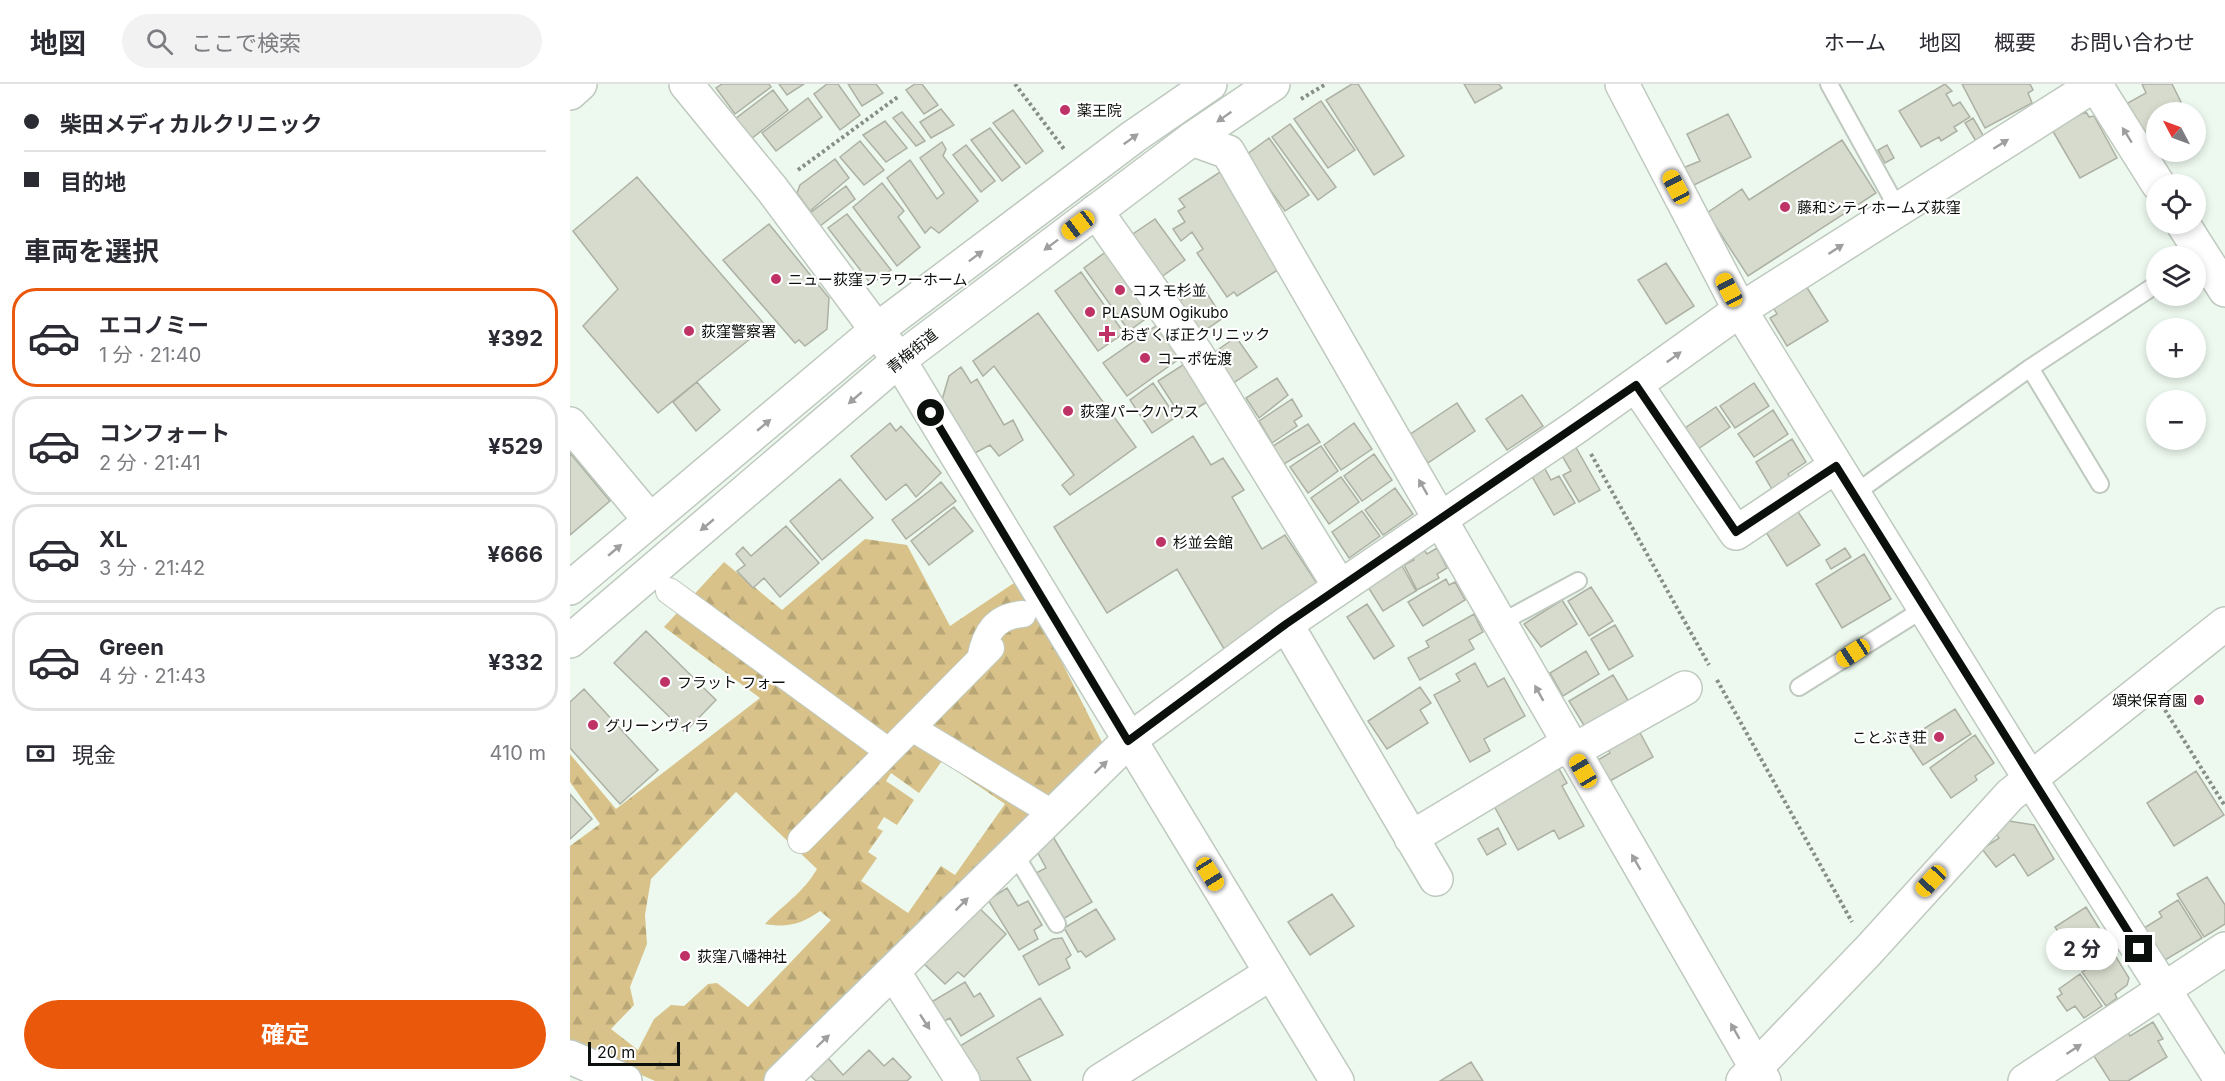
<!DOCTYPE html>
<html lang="ja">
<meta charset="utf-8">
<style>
:root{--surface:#fff;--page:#f2f2f3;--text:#2b2b33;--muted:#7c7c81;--line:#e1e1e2;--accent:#ea580c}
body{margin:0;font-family:Inter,"Noto Sans JP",sans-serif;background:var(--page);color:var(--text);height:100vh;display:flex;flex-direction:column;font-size:22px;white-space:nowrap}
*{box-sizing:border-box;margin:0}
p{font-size:20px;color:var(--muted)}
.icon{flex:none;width:33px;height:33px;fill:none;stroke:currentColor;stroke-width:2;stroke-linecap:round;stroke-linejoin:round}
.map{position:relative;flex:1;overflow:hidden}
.sheet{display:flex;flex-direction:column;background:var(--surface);width:570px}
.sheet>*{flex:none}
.top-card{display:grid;align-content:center;height:132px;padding:0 24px;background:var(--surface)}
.needle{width:39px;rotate:311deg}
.controls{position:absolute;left:1576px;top:18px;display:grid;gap:12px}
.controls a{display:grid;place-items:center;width:60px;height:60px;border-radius:50%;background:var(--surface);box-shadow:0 3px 9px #0003;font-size:30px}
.scale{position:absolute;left:18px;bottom:15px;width:92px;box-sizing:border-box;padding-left:6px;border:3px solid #0c100c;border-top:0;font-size:16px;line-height:21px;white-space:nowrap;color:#0c100c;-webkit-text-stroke:4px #fff;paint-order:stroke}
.end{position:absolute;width:27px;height:27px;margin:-14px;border:8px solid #0c100c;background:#fff;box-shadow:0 0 0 3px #fff}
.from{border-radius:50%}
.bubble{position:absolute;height:42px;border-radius:21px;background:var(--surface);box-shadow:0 3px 9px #0003;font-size:20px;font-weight:700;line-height:42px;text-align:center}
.car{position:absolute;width:18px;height:36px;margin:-18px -9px;border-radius:8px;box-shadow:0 0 4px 2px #0007;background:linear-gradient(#f5c518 24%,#345 0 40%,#f5c518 0 76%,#345 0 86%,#f5c518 0)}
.top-card b{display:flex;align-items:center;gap:21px;height:57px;font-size:22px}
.top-card b+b{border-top:2px solid var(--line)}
.top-card i{width:15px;height:15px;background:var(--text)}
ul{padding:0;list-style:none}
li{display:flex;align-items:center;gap:18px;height:99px;margin:0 12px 9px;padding:0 12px;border:3px solid var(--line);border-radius:24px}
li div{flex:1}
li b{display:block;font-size:22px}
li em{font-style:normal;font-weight:700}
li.active{border-color:var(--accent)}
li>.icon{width:54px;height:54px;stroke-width:1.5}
h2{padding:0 24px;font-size:27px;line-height:72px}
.pay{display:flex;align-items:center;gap:15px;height:66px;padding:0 24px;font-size:22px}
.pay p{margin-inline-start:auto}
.primary-button{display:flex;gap:12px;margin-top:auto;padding:12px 24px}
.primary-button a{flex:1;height:69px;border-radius:36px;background:var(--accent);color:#fff;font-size:24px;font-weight:700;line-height:69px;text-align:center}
header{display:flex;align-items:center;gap:36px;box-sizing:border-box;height:84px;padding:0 30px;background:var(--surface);border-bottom:2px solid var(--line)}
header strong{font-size:28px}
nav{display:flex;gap:33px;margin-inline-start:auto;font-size:21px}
.search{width:420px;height:54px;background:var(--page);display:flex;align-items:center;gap:15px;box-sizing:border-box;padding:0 21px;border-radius:33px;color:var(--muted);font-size:22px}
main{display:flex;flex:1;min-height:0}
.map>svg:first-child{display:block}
.forest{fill:url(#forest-firs);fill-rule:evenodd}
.building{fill:#d7dbcd;stroke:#adb1a4;stroke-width:1.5}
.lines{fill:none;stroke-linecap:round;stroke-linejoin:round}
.service-casing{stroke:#bfc9bf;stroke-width:20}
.pedestrian-casing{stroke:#bfc9bf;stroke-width:28}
.minor-casing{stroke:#bfc9bf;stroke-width:36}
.tertiary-casing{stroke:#bfc9bf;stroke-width:36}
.primary-casing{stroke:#bfc9bf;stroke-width:36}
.path{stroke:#868e87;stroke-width:4;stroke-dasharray:3 3;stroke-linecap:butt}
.service{stroke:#fff;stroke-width:16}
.pedestrian{stroke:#fff;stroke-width:26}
.minor{stroke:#fff;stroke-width:33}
.tertiary{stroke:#fff;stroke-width:33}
.primary{stroke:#fff;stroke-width:33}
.oneway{fill:#9e9f9e}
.route{stroke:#0c100c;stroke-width:8}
.poi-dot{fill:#be3266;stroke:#fff;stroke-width:2}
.labels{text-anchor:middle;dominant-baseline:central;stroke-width:4.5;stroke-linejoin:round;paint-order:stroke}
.poi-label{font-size:15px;fill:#0c100c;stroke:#fff;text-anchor:start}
.street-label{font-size:15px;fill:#0c100c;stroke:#fff}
</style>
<header>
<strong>地図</strong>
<div class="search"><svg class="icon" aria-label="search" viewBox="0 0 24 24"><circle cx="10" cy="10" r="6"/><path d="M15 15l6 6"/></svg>ここで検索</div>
<nav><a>ホーム</a><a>地図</a><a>概要</a><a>お問い合わせ</a></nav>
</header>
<main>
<section class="sheet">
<div class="top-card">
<b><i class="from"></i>柴田メディカルクリニック</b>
<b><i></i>目的地</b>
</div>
<h2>車両を選択</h2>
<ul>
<li class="active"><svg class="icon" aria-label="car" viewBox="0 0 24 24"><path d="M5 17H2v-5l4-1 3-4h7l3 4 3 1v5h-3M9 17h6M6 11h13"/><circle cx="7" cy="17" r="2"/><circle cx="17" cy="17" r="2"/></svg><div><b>エコノミー</b><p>1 分 · 21:40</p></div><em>¥392</em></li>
<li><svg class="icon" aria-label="car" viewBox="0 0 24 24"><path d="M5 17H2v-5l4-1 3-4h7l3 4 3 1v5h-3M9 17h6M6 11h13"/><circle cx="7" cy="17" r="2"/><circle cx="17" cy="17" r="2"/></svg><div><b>コンフォート</b><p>2 分 · 21:41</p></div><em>¥529</em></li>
<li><svg class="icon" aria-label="car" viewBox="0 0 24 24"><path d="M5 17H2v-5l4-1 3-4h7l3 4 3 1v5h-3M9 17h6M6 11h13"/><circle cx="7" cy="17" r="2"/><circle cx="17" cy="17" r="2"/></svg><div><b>XL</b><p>3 分 · 21:42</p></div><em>¥666</em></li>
<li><svg class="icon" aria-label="car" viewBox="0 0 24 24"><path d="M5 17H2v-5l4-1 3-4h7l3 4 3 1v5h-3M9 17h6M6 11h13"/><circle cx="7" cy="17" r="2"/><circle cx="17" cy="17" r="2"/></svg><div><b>Green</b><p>4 分 · 21:43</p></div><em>¥332</em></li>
</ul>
<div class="pay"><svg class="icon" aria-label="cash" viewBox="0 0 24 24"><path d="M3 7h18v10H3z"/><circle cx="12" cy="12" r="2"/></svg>現金<p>410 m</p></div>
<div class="primary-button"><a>確定</a></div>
</section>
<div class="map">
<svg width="1655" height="997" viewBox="0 0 1655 997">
<defs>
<pattern id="forest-firs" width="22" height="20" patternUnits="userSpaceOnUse" patternTransform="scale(1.5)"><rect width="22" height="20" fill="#d8c28a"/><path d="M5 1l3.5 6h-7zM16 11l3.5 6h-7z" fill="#b8a676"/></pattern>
</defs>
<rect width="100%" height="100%" fill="#edf9ee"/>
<path class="forest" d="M295 455 337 461 380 542 450 495 533 660 198 997H85L0 959V762L30 740 0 698V670L46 725 190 614 94 543 154 478 212 526ZM372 677 435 720 385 791 371 782 338 829 291 797 307 774 298 768 313 747 307 744 314 733 327 741 344 716 316 697 321 689 349 709ZM166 708 247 785C233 809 214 820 195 840 218 844 231 840 250 827L261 836 178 923 147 899 138 900 114 922 101 921 84 935 68 966 41 945 64 921 60 903 77 860 75 831 81 795Z"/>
<path class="building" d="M152 0H199L201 3 165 30 146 4Z
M209 0H234L217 11Z
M257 0H268L290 31 270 46 244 10Z
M278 0H306L313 9 292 22Z
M345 0H352L368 21 354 30 336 6Z
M782 0H788L834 72 804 91 756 16Z
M894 0H929L932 4 905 19Z
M1375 0 1382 7 1376 10 1383 22 1390 18 1400 33 1384 43 1387 47 1371 57 1369 53 1351 63 1329 27Z
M1392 0H1460L1463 6 1458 9 1462 19 1415 44Z
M1572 0H1602L1611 18 1598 26 1599 28H1587V41L1572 50 1556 20 1576 9Z
M203 6 218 26 181 55 165 35Z
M238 14 252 33 206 67 192 49Z
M751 17 785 66 758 84 724 35Z
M371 25 384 41 361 54 350 38Z
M443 26 473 67 456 80 423 39Z
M332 28 355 57 346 62 323 34Z
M1516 28 1519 33 1524 32 1547 74 1510 94 1481 44Z
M1158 30 1181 73 1122 102 1113 84 1130 77 1117 50Z
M1403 34 1413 51 1406 57 1395 39Z
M315 37 337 64 316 78 293 51Z
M720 40 766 103 748 116 702 53Z
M420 44 450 83 432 97 401 56Z
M699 54 739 111 715 127 676 71Z
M1272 56 1306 109 1178 192 1137 129 1172 105 1179 116Z
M290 57 314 86 294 101 270 73Z
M372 58 376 65 373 72 408 117 369 149 361 143 355 149 317 94 340 76 367 115 374 109 350 74Z
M396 61 425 97 411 108 383 71Z
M1317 61 1324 74 1315 79 1308 66Z
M265 75 279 94 240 127 227 109 230 101Z
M653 86 714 182 667 212 664 208 657 213 627 169 633 165 622 148 611 157 603 145 615 138 608 127 615 123 609 115Z
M67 93 196 242 88 329 13 242 48 205 3 147Z
M312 99 334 127 328 133 350 163 327 182 283 123Z
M276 102 285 115 250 142 240 129Z
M277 130 321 186 301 200 258 144Z
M585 135 615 176 587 196 557 154Z
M199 140 259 214 257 245 235 262 229 256 225 259 153 176Z
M541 164 586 227 559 247 514 184Z
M1096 179 1124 222 1096 240 1068 196Z
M511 188 554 249 528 267 485 207Z
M632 202 653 234 628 251 606 219Z
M1236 202 1258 237 1217 262 1200 234 1207 230 1203 223Z
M468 229 566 363 500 411 492 401 504 391 424 282 413 292 403 277Z
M593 237 616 270 557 312 533 279Z
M666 253 687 283 659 302 638 273Z
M619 277 643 314 612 334 588 297Z
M391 283 401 299 407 295 434 341 443 336 453 356 429 372 420 361 403 370 372 316 379 292Z
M707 294 718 311 689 334 676 314Z
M127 298 150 326 126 347 103 318Z
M583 299 606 333 582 349 560 316Z
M1184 299 1199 322 1165 344 1150 322Z
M952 311 973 342 937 366 916 335Z
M722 315 732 332 724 337 727 342 702 359 689 337Z
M887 319 905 347 858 379 839 351Z
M1146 323 1160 343 1128 365 1115 344Z
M1203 326 1218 350 1184 373 1168 350Z
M320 339 326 347 331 342 371 389 346 413 336 400 316 416 281 372Z
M784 339 802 365 771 386 754 361Z
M738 340 750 358 714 380 703 362Z
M623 352 641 381 653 374 674 406 662 413 692 465 715 451 750 504 654 565 607 485 537 529 484 443Z
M1222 355 1236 378 1218 390 1221 395 1203 407 1186 378Z
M1004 360 1030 406 1009 418 993 391 1001 387 991 370Z
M751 362 768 387 738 409 720 383Z
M0 369 40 417 0 451Z
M804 370 822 396 792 417 774 392Z
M973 381 981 396 989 392 1005 419 984 431 960 389Z
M771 393 789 418 759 440 741 414Z
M270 395 303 434 252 476 220 437Z
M371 398 386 417 336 455 322 436Z
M825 404 843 430 813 451 795 426Z
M1223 420 1250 461 1217 482 1191 440Z
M384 423 403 447 359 481 341 457Z
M792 427 810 452 779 474 762 448Z
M216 442 249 479 210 513 194 494 183 504 167 487 175 481 166 470 173 463 181 472Z
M867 464 877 484 867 490 869 494 847 506 834 481 844 476 842 472 854 466 857 470Z
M1275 464 1281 473 1261 485 1256 476Z
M1294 470 1321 515 1272 544 1246 500Z
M832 482 846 507 813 527 798 503Z
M876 495 879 501 885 498 895 516 853 542 838 518Z
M1021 503 1043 537 1019 552 998 517Z
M992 516 1007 540 971 563 954 540Z
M797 520 824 562 804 575 777 533Z
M904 530 913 548 899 556 904 565 850 596 838 574 859 563 856 557Z
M1045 541 1063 572 1039 586 1021 555Z
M76 547 146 616 115 648 44 579Z
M1016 567 1029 590 993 612 980 589Z
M905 579 918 603 934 594 955 632 914 655 920 667 900 678 864 611 890 597 886 590Z
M1043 591 1059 618 1015 643 999 617Z
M850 603 861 619 850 626 858 639 817 665 798 637Z
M14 605 88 686 50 720 0 664V618Z
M1385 625 1401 650 1353 681 1336 656Z
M1068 645 1083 673 1040 697 1028 676 1040 669 1037 663Z
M1405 651 1424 679 1405 692 1407 696 1381 714 1360 684Z
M988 683 997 699 992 702 1014 742 989 755 984 746 948 766 923 720Z
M1626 687 1654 731 1604 762 1577 719Z
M0 710 22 735 0 755Z
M1439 737 1464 741 1484 775 1458 792 1444 770 1426 783 1412 765 1429 754 1426 750Z
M928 744 936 760 917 771 908 755Z
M482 751 522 818 493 835 466 789 476 784 464 762Z
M1637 793 1655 821V840L1634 853 1607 810Z
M437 804 448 822 458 817 472 841 464 846 468 855 449 866 418 816Z
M762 810 784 842 740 871 718 838Z
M1608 816 1632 854 1595 876 1574 844 1592 833 1589 828Z
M406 821 436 850 394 893 388 888 375 900 352 878Z
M1516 823 1541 863 1509 882 1485 843Z
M526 825 545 855 516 873 511 867 508 868 494 844Z
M492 854 501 871 496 875 500 884 469 901 453 872 483 855Z
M1543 868 1559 894 1557 901 1545 910 1547 914 1536 922 1512 888Z
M1510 890 1532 922 1514 934 1505 922 1497 927 1487 913 1492 910 1489 905Z
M395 898 404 913 410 909 424 932 391 952 380 934 369 940 358 920Z
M470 914 493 951 447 974 461 997H411L390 962Z
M1583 938 1593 955 1588 957 1597 973 1558 997H1540L1524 972 1545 958 1542 953 1556 945 1560 952Z
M299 966 314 982 323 974 341 993 337 997H246L240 991 258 974 273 991Z
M901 978 913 997H870Z"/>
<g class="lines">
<g class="service-casing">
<path id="service" d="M1259 0 1328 125
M1460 284 1530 400
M1284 410 1460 284 1587 200
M930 539 1008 497
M1229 603 1355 524
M443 767 487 840"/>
</g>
<g class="pedestrian-casing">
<path id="pedestrian" d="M99 507 318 667
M410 575C415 549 425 532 453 530
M342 644 482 729
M231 756 421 564"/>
</g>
<g class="minor-casing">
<path id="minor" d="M1525 0 1588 100
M0 9 10 0
M622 55 658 68C838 377 1013 689 1194 997
M526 127 626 269 770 503
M1613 140 1655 206
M1066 301 1166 449 1266 382
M0 340 80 436
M716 540 866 795
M1001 668 1115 604
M841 754 997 660
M324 889 393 997
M0 973 55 997
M211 997 558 657 716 540 1006 343 1170 226 1526 0
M530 997 701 889
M1455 997 1655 865"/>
</g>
<g class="tertiary-casing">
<path id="tertiary" d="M116 0 202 105 329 276 767 997
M1052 0 1170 226 1444 669 1652 997
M1173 997 1298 867 1440 711 1655 540"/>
</g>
<g class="primary-casing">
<path id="primary" d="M0 504 308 245 563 53 640 0
M0 557 329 276 622 55 703 0"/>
</g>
<path class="path" d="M445 0 494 65
M731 15 756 0
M228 86 329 12
M1021 370 1139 581
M1147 596 1282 838
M1595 626 1655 722"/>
<use href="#service" class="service"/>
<use href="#pedestrian" class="pedestrian"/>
<use href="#minor" class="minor"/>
<use href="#tertiary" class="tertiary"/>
<use href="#primary" class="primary"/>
</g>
<defs><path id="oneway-solid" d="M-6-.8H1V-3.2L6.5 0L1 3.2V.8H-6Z" transform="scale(1.5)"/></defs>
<g class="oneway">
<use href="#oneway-solid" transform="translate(654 33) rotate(145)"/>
<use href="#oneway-solid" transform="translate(1557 51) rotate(-122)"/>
<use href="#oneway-solid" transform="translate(561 55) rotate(-36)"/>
<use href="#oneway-solid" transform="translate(1431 60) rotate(-32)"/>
<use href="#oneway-solid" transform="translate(481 161) rotate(143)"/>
<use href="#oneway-solid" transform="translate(1266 165) rotate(-33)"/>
<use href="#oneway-solid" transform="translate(406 172) rotate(-37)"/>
<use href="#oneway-solid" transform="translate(1104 273) rotate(-36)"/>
<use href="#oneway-solid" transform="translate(285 314) rotate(139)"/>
<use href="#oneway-solid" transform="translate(194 341) rotate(-40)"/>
<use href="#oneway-solid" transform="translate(853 403) rotate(-120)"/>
<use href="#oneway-solid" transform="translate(137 441) rotate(140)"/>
<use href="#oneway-solid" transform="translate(45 466) rotate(-40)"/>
<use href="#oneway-solid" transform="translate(969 609) rotate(-119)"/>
<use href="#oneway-solid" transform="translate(531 683) rotate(-44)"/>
<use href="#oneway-solid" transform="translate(1066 778) rotate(-120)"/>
<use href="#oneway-solid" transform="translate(392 820) rotate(-45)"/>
<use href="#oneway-solid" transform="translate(355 938) rotate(57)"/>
<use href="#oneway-solid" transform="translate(1165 947) rotate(-120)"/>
<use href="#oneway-solid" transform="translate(253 957) rotate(-44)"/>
<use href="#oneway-solid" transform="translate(1504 965) rotate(-33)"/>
</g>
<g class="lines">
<path class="route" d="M361 329 558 657 716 540 1066 301 1166 448 1266 382 1569 865"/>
</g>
<g class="poi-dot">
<circle cx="495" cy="26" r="6"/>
<circle cx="1215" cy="123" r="6"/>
<circle cx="206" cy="195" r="6"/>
<circle cx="550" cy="206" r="6"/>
<circle cx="520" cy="228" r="6"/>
<circle cx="119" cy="247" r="6"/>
<path d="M534 241h6v6h6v6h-6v6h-6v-6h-6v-6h6z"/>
<circle cx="575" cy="274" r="6"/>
<circle cx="498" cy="327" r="6"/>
<circle cx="591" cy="458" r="6"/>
<circle cx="95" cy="598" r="6"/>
<circle cx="1629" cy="616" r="6"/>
<circle cx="23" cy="641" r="6"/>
<circle cx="1369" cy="653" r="6"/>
<circle cx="115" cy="872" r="6"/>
</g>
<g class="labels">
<g class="poi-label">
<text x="507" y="26">薬王院</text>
<text x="1227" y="123">藤和シティホームズ荻窪</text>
<text x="218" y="195">ニュー荻窪フラワーホーム</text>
<text x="562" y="206">コスモ杉並</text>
<text x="532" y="228">PLASUM Ogikubo</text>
<text x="131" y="247">荻窪警察署</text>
<text x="550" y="250">おぎくぼ正クリニック</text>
<text x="587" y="274">コーポ佐渡</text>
<text x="510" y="327">荻窪パークハウス</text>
<text x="603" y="458">杉並会館</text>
<text x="107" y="598">フラット フォー</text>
<text x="1617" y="616" text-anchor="end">頌栄保育園</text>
<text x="35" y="641">グリーンヴィラ</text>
<text x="1357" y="653" text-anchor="end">ことぶき荘</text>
<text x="127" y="872">荻窪八幡神社</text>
</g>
<g class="street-label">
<text transform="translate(342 267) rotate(-39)">青梅街道</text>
</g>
</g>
</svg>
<div class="controls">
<a><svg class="needle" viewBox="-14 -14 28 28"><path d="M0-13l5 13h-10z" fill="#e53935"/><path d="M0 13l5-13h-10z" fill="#7c7c81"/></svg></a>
<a><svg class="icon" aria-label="locate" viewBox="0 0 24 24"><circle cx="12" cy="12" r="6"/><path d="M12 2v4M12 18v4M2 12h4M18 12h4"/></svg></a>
<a><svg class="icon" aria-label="layers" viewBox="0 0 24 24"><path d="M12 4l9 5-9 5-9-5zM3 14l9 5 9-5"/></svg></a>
<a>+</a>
<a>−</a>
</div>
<div class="scale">20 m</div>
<i class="end from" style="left:361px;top:329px"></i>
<i class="end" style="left:1569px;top:865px"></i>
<div class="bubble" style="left:1476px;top:844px;width:72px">2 分</div>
<i class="car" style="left:1106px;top:103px;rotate:332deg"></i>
<i class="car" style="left:508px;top:141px;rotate:233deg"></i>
<i class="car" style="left:1159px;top:206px;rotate:332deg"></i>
<i class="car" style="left:1283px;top:569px;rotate:237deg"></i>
<i class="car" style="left:1013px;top:687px;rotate:330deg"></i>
<i class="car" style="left:640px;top:790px;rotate:148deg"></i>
<i class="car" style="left:1361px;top:797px;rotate:223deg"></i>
</div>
</main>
